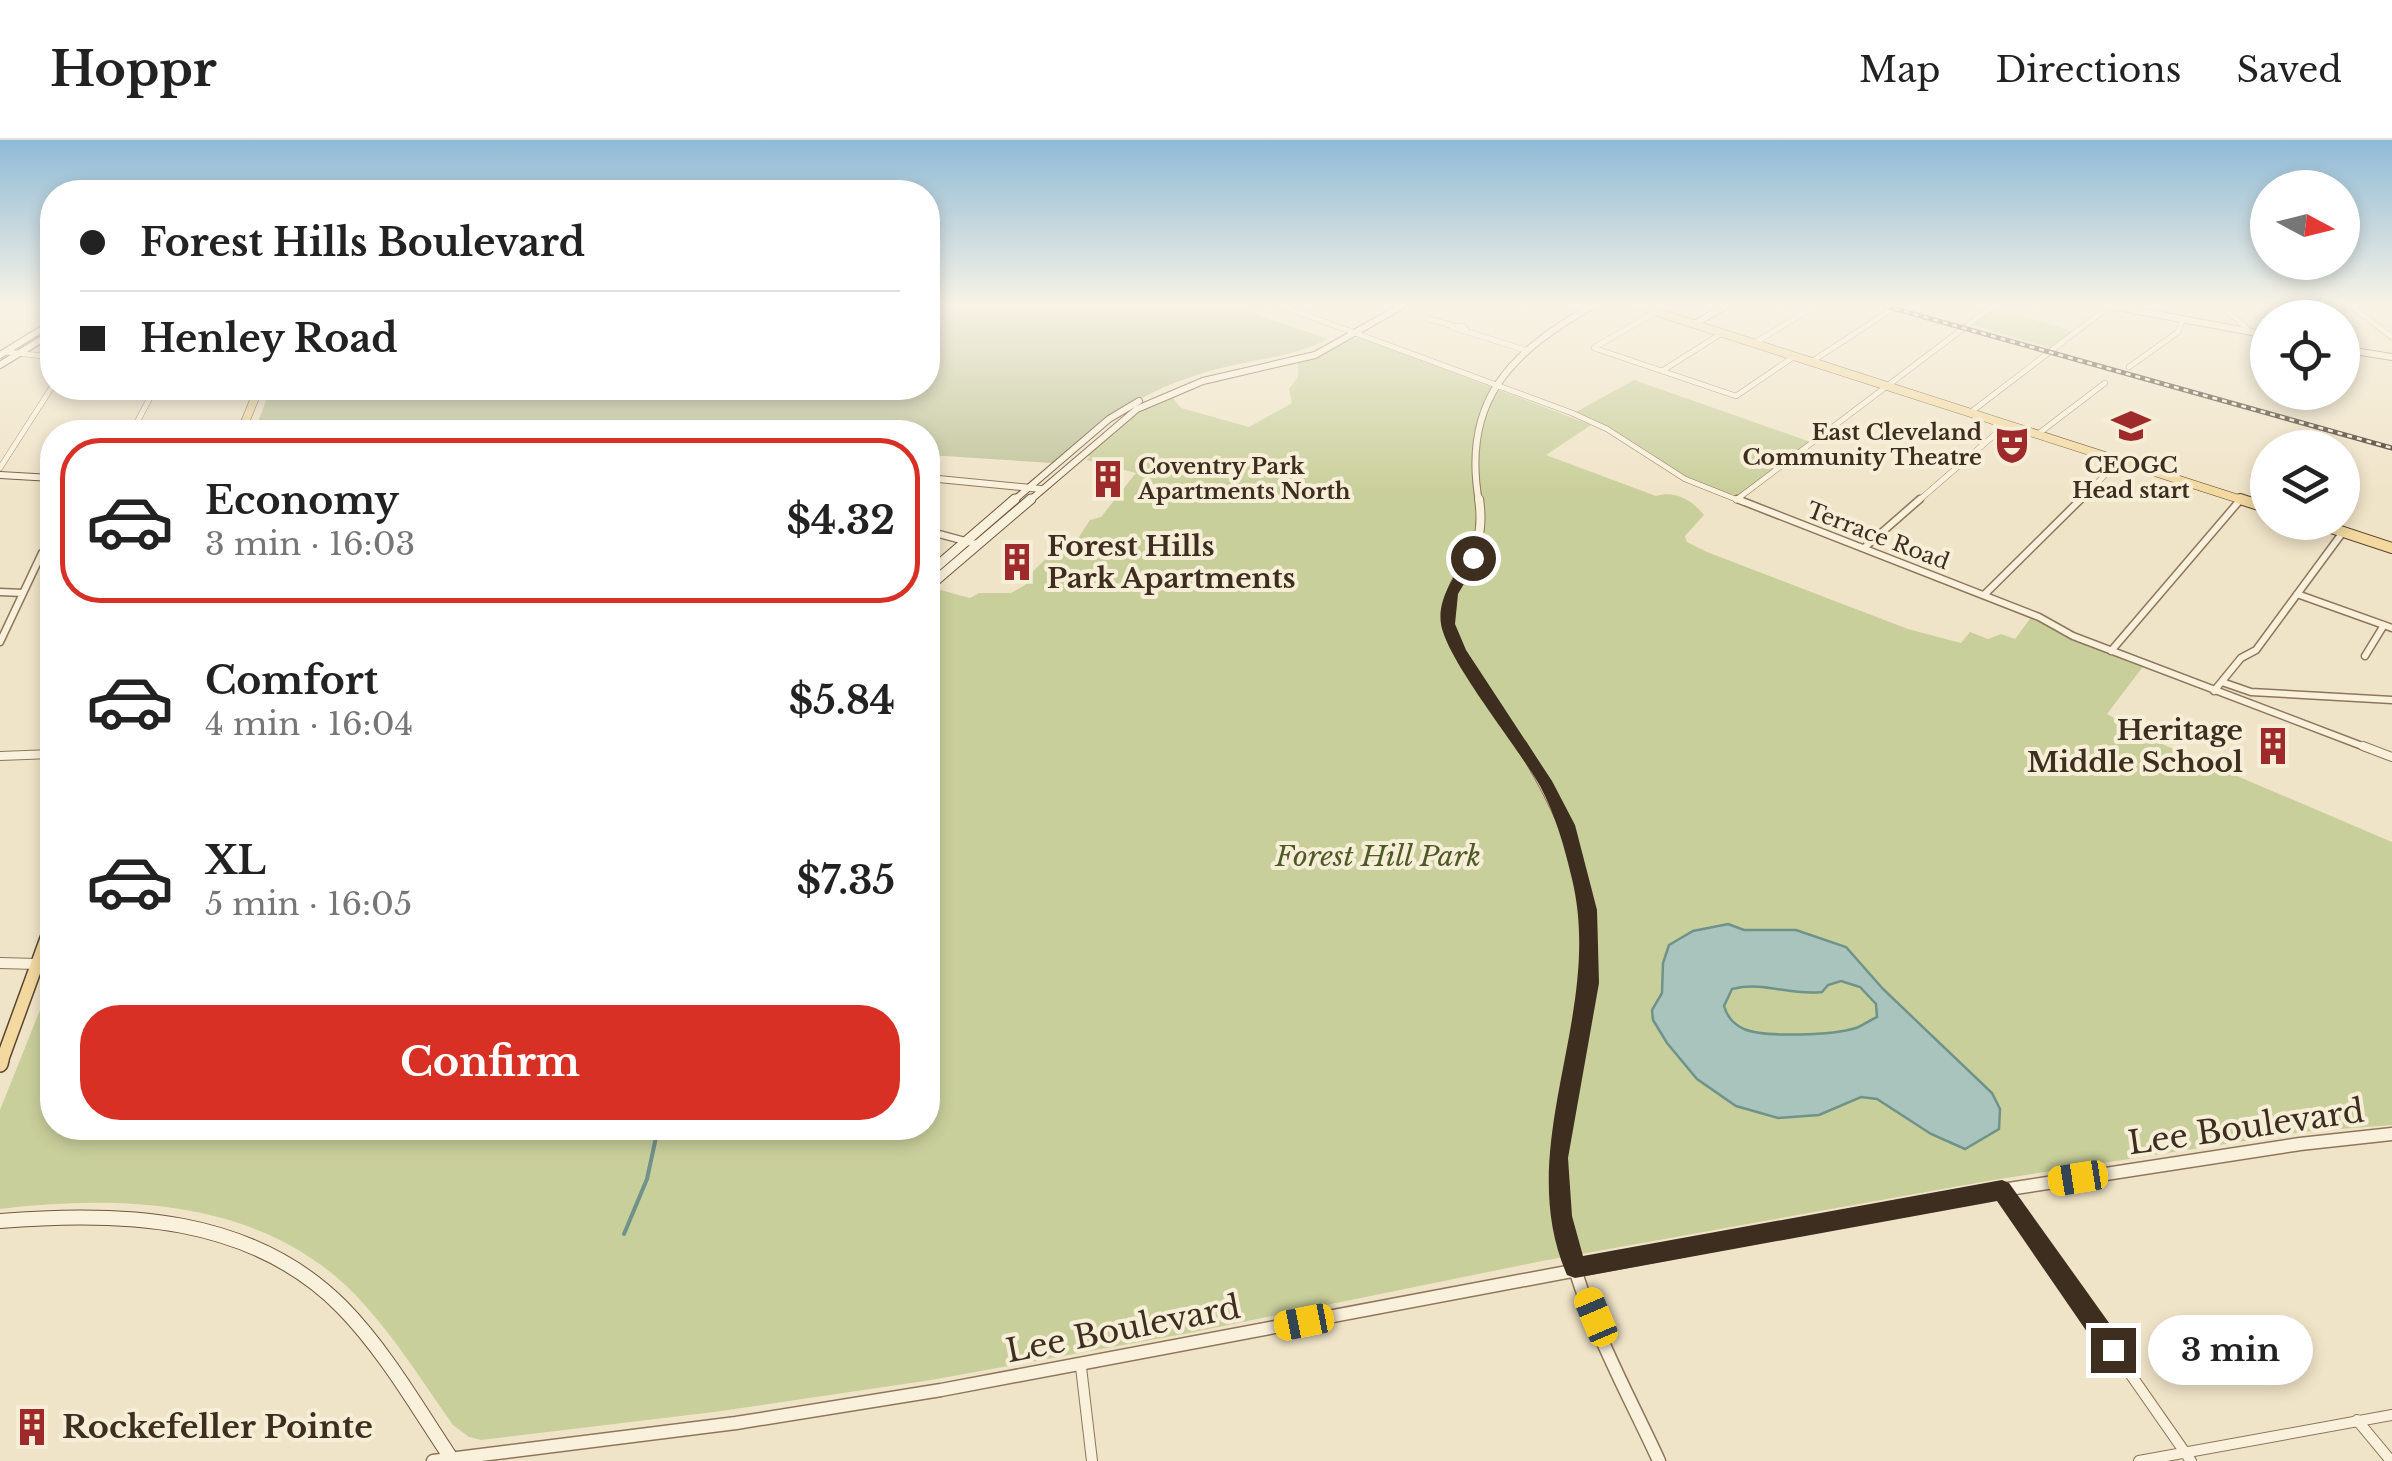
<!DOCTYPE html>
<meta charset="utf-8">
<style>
:root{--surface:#fff;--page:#f2f2f2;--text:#222;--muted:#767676;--line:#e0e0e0;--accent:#d93025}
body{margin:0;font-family:"Libre Baskerville",serif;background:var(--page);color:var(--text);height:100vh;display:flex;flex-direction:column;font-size:38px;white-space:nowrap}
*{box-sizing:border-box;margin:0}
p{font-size:32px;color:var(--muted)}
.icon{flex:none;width:55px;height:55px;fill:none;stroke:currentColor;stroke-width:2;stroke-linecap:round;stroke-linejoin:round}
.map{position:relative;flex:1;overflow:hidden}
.details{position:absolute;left:40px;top:280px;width:900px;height:720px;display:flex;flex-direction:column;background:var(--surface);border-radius:40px;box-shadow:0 5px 15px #0003}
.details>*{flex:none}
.banner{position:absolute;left:40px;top:40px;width:900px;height:220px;border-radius:40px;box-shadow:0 5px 15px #0003;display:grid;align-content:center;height:220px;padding:0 40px;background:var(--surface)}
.needle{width:65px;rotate:97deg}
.buttons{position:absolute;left:2250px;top:30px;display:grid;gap:20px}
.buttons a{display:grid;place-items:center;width:110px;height:110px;border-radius:50%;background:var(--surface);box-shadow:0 5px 15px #0003;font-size:50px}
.end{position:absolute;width:45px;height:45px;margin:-22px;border:12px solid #3d2e20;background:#fff;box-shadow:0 0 0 5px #fff}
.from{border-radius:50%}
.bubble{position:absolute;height:70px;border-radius:35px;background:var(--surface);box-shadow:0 5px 15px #0003;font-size:32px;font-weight:700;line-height:70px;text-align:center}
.car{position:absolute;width:30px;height:60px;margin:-30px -15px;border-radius:12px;box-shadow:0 0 8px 2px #0007;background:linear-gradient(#f5c518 24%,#345 0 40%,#f5c518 0 76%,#345 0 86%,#f5c518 0)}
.banner b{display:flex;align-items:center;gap:35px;height:95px;font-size:38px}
.banner b+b{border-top:2px solid var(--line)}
.banner i{width:25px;height:25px;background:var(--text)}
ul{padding:18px 0 0;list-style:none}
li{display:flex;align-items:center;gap:30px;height:165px;margin:0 20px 15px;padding:0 20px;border:5px solid transparent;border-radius:40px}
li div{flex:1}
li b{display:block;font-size:38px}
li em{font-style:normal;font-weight:700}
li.on{border-color:var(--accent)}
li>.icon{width:90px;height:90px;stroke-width:1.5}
.button{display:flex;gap:20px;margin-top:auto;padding:20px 40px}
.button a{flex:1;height:115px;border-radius:40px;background:var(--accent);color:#fff;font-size:40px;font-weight:700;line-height:115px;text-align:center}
header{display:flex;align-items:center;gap:60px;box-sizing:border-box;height:140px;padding:0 50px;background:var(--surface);border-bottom:2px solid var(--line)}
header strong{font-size:48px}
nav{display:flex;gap:55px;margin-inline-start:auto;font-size:35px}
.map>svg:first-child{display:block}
.green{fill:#c9cf9b}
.cemetery{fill:#bfc49a}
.water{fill:#a9c4bc;stroke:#6f938a;stroke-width:2.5;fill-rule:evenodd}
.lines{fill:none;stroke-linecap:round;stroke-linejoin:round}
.stream{stroke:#6f938a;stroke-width:4}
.minor-far3-casing{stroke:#8d765c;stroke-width:6}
.minor-far2-casing{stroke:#8d765c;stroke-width:9}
.minor-far1-casing{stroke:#8d765c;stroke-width:10}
.minor-casing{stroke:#8d765c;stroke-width:12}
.tertiary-far3-casing{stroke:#8d765c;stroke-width:8}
.tertiary-far2-casing{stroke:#8d765c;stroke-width:10}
.tertiary-far1-casing{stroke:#8d765c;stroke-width:12}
.tertiary-casing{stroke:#8d765c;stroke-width:15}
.secondary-far3-casing{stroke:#6f573f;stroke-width:8}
.secondary-far2-casing{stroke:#6f573f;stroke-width:11}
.secondary-far1-casing{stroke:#6f573f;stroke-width:14}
.secondary-casing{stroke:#6f573f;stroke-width:16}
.primary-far3-casing{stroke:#5b4430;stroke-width:9}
.primary-far2-casing{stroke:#5b4430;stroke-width:12}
.primary-far1-casing{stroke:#5b4430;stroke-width:15}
.primary-casing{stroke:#5b4430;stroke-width:18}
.minor-far3{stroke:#faf1dc;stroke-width:5}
.minor-far2{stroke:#faf1dc;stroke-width:6}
.minor-far1{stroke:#faf1dc;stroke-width:8}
.minor{stroke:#faf1dc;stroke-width:10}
.tertiary-far3{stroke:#faf1dc;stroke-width:6}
.tertiary-far2{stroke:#faf1dc;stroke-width:8}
.tertiary-far1{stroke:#faf1dc;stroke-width:10}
.tertiary{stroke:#faf1dc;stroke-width:12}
.secondary-far3{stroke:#faf1dc;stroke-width:6}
.secondary-far2{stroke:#faf1dc;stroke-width:9}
.secondary-far1{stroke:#faf1dc;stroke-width:11}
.secondary{stroke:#faf1dc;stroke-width:14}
.primary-far3{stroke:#f3d9a0;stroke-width:8}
.primary-far2{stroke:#f3d9a0;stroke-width:10}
.primary-far1{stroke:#f3d9a0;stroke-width:12}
.primary{stroke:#f3d9a0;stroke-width:15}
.rail-casing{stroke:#3d2e20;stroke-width:5}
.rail{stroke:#f7eed8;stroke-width:2.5;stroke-dasharray:5;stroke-linecap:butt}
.route{fill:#3d2e20}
.labels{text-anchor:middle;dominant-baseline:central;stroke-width:8;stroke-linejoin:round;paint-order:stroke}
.far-poi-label{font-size:22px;font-weight:bold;fill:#3d2e20;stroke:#f7eed8;text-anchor:end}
.far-street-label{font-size:22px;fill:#3d2e20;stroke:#f7eed8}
.poi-label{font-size:28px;font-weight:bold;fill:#3d2e20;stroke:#f7eed8;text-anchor:start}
.park-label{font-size:28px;font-style:italic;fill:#4d5a26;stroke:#f7eed8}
.near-street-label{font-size:32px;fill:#3d2e20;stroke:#f7eed8}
.near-poi-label{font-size:32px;font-weight:bold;fill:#3d2e20;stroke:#f7eed8;text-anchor:start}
</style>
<header>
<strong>Hoppr</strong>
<nav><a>Map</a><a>Directions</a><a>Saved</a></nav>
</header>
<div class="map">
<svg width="2392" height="1321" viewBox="0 0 2392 1321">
<rect width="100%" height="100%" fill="#f0e4c8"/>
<path class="green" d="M1992 168 2076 192 2054 209 1969 184Z
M1359 197 1591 285 1546 315 1656 356C1675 350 1692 360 1704 375L1685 396 1687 402 1707 412 1908 489 1961 503 1970 492 1988 499 2001 494 2015 499 2033 475 2073 496 2145 524 2107 574 2148 598 2392 702V985L2302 992 1993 1040 1542 1121 1189 1193 931 1240 714 1272 481 1300 469 1297 453 1285C424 1244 396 1199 362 1162 270 1060 127 1054 0 1069V970L52 840V988H928V453L933 448 970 458 979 453H1011L1025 445 1031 433 1051 414 1073 406 1090 380 1101 377 1136 333 1086 320 1090 317 1086 315 1140 270 1173 258 1181 268 1249 287 1292 263 1289 249 1298 237V222Z
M1634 240 1811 302 1739 355C1698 356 1618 292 1576 272Z"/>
<path class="cemetery" d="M928 166H1231L1328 199C1295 216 1260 219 1225 227 1151 245 1108 275 1052 323L928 315V292H254L271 248H928Z"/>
<path class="water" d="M1728 784 1744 790H1796L1846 807 1883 849 1992 953 2000 969 1999 989 1965 1009 1931 994 1877 959 1861 957 1819 975 1778 978 1736 966 1697 939 1667 903 1653 880 1652 870 1662 853 1663 823 1669 805 1693 791ZM1841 841 1860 847 1876 864 1877 877C1870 880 1862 886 1856 888 1834 895 1765 898 1744 889 1733 884 1727 877 1724 866L1732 849C1766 841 1788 856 1822 852L1828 845Z"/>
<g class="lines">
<path class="stream" d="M624 1094 647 1039 658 988"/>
<g class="minor-far3-casing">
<path id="minor-far3" d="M1282 166 1572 273 1607 289 1685 339 1743 362
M2222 166 2251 192
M2287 166 2301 178
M2351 166 2392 197
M1429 179 1453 186
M1468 192 1463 186 1452 187 1525 210
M1753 204 1815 166
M1595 207 1656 172
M1594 208 1736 256 1795 216
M7 212 52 217
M1811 222 1897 166
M2129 227 2178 192 2183 179
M1662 231 1722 193
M1971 272 2102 172 2103 166
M132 292 155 248
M2038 294 2105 243
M0 328 52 247
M1736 360 1993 166
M1917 362 2007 284
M2078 362 2120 320"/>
</g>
<g class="minor-far2-casing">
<path id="minor-far2" d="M1737 359 2039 477 2073 496 2370 609
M928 391 976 404
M1864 408 1920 359
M0 452 23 453
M2297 454 2392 488
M1984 455 2081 359
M0 502 42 413 52 403
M2111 511 2241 359
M2365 516 2384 485
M2222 542 2251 552 2392 560
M2214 551 2241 518 2256 510 2343 392"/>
</g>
<g class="minor-far1-casing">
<path id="minor-far1" d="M2363 606 2392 617
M0 616 52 614"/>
</g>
<g class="minor-casing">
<path id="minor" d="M2002 1050 2191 1321
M1081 1227 1092 1321
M2357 1280 2391 1321
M2139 1321 2392 1275"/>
</g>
<g class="tertiary-far3-casing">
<path id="tertiary-far3" d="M2112 166 2268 195
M1694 184 1726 166
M2342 209 2392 217
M928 338 1041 349
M1479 362C1461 261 1510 213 1592 166"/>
</g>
<g class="tertiary-far2-casing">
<path id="tertiary-far2" d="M1479 359C1488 418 1455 422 1448 467 1442 506 1502 576 1523 609"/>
</g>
<g class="tertiary-far1-casing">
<path id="tertiary-far1" d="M1522 606C1593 721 1601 792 1573 923
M0 823 37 824"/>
</g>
<g class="tertiary-casing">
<path id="tertiary" d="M1573 920C1564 965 1555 1011 1560 1057 1569 1150 1621 1238 1659 1321
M433 1321 736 1283 941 1250 2002 1050 2300 1004 2392 994"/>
</g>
<g class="secondary-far3-casing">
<path id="secondary-far3" d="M0 215 52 183
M0 225 52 193
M0 335 52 338
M1012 362 1109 279 1139 261
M1028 362 1137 269 1203 241 1315 215 1402 166"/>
</g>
<g class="secondary-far2-casing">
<path id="secondary-far2" d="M928 434 1015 359
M928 447 1031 359"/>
</g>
<g class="secondary-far1-casing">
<path id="secondary-far1" d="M37 824 52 818"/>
</g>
<g class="secondary-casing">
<path id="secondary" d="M0 1081C120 1071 251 1075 342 1167 386 1212 418 1269 453 1321"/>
</g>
<g class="primary-far3-casing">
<path id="primary-far3" d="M1638 166 2248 362
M241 292 259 248"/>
</g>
<g class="primary-far2-casing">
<path id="primary-far2" d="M2240 359 2268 368
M2313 382 2392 408"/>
</g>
<g class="primary-far1-casing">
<path id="primary-far1" d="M1 923 52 783"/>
</g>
<g class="primary-casing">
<path id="primary" d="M0 924 1 920"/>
</g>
<use href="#minor-far3" class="minor-far3"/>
<use href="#minor-far2" class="minor-far2"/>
<use href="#minor-far1" class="minor-far1"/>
<use href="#minor" class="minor"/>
<use href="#tertiary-far3" class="tertiary-far3"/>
<use href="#tertiary-far2" class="tertiary-far2"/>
<use href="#tertiary-far1" class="tertiary-far1"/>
<use href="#tertiary" class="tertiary"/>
<use href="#secondary-far3" class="secondary-far3"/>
<use href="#secondary-far2" class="secondary-far2"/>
<use href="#secondary-far1" class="secondary-far1"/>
<use href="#secondary" class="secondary"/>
<use href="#primary-far3" class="primary-far3"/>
<use href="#primary-far2" class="primary-far2"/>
<use href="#primary-far1" class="primary-far1"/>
<use href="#primary" class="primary"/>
<g class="rail-casing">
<path id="rail" d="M1885 166 2392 308"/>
</g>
<use href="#rail" class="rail"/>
</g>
<linearGradient id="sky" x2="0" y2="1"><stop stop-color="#8fbad6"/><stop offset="0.47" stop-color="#f8f3e6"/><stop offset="1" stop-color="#f8f3e6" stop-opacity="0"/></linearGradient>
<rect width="2392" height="351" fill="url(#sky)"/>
<path class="route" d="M1468 415 1479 418 1458 454 1455 484 1466 510 1552 641 1575 685 1597 770 1599 843 1568 1018 1572 1076 1583 1116 2002 1040 2009 1043 2122 1201 2125 1210 2122 1218 2113 1221 2105 1218 1997 1061 1575 1138 1567 1135C1511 1006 1605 875 1572 739 1564 706 1556 676 1540 646 1519 608 1447 521 1441 484 1437 459 1455 435 1468 415Z"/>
<defs>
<g id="school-bare" transform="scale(3)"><path d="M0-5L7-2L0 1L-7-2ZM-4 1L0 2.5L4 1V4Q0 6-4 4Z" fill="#9e2a2b" stroke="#f7eed8" stroke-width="2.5" paint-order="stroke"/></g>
<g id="theatre-bare" transform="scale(3)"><path d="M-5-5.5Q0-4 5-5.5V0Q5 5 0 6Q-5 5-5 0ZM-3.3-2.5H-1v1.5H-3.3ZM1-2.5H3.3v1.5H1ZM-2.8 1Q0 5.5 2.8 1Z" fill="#9e2a2b" stroke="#f7eed8" stroke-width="2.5" paint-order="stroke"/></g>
<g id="building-bare" transform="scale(3)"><path d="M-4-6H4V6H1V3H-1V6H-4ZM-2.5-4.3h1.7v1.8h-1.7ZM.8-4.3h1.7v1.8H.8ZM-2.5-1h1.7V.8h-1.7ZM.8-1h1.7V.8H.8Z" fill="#9e2a2b" stroke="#f7eed8" stroke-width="2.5" paint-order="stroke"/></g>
</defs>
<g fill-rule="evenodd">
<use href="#school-bare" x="2131" y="286"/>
<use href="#theatre-bare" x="2012" y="305"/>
<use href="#building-bare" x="1108" y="339"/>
<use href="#building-bare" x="1017" y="422"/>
<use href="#building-bare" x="2273" y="606"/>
<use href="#building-bare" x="32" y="1287"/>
</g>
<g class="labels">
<g class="far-poi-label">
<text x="1982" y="292">East Cleveland<tspan x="1982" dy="25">Community Theatre</tspan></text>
<text x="2131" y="325" text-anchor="middle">CEOGC<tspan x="2131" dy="25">Head start</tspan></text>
<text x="1138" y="326" text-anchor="start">Coventry Park<tspan x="1138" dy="25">Apartments North</tspan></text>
</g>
<g class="far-street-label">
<text transform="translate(1878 396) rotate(21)">Terrace Road</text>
</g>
<g class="poi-label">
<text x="1047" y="406">Forest Hills<tspan x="1047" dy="32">Park Apartments</tspan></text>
<text x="2243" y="590" text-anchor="end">Heritage<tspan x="2243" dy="32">Middle School</tspan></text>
</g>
<g class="park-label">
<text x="1378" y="716">Forest Hill Park</text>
</g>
<g class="near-street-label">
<text transform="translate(2246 987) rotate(-8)">Lee Boulevard</text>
<text transform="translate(1123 1189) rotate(-11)">Lee Boulevard</text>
</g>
<g class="near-poi-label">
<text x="62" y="1287">Rockefeller Pointe</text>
</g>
</g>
</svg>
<div class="buttons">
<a><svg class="needle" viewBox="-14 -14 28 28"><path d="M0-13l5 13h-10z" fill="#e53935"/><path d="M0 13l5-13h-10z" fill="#767676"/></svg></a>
<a><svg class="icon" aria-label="locate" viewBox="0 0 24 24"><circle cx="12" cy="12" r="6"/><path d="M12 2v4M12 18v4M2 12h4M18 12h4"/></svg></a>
<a><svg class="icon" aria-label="layers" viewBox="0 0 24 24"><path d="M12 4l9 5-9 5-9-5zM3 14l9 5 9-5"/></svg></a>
</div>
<i class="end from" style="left:1473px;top:418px"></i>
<i class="end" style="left:2113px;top:1210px"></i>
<div class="bubble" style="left:2148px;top:1175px;width:165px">3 min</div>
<i class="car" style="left:2078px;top:1038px;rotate:261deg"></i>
<i class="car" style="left:1596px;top:1177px;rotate:337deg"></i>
<i class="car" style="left:1304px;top:1182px;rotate:259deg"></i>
<div class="banner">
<b><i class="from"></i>Forest Hills Boulevard</b>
<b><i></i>Henley Road</b>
</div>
<section class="details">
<ul>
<li class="on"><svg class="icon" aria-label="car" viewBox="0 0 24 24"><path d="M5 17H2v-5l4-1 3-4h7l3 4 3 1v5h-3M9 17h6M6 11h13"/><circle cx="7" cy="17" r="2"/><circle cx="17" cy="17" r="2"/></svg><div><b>Economy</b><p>3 min · 16:03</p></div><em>$4.32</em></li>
<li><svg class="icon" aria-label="car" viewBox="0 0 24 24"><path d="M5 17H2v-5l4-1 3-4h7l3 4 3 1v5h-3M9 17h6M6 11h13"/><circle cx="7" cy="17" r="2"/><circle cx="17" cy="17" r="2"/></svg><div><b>Comfort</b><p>4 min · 16:04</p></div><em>$5.84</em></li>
<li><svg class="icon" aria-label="car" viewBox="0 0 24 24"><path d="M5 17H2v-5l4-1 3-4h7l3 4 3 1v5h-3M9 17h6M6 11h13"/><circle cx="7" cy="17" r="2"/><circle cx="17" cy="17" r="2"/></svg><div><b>XL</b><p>5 min · 16:05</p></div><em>$7.35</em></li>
</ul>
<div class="button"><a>Confirm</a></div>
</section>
</div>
